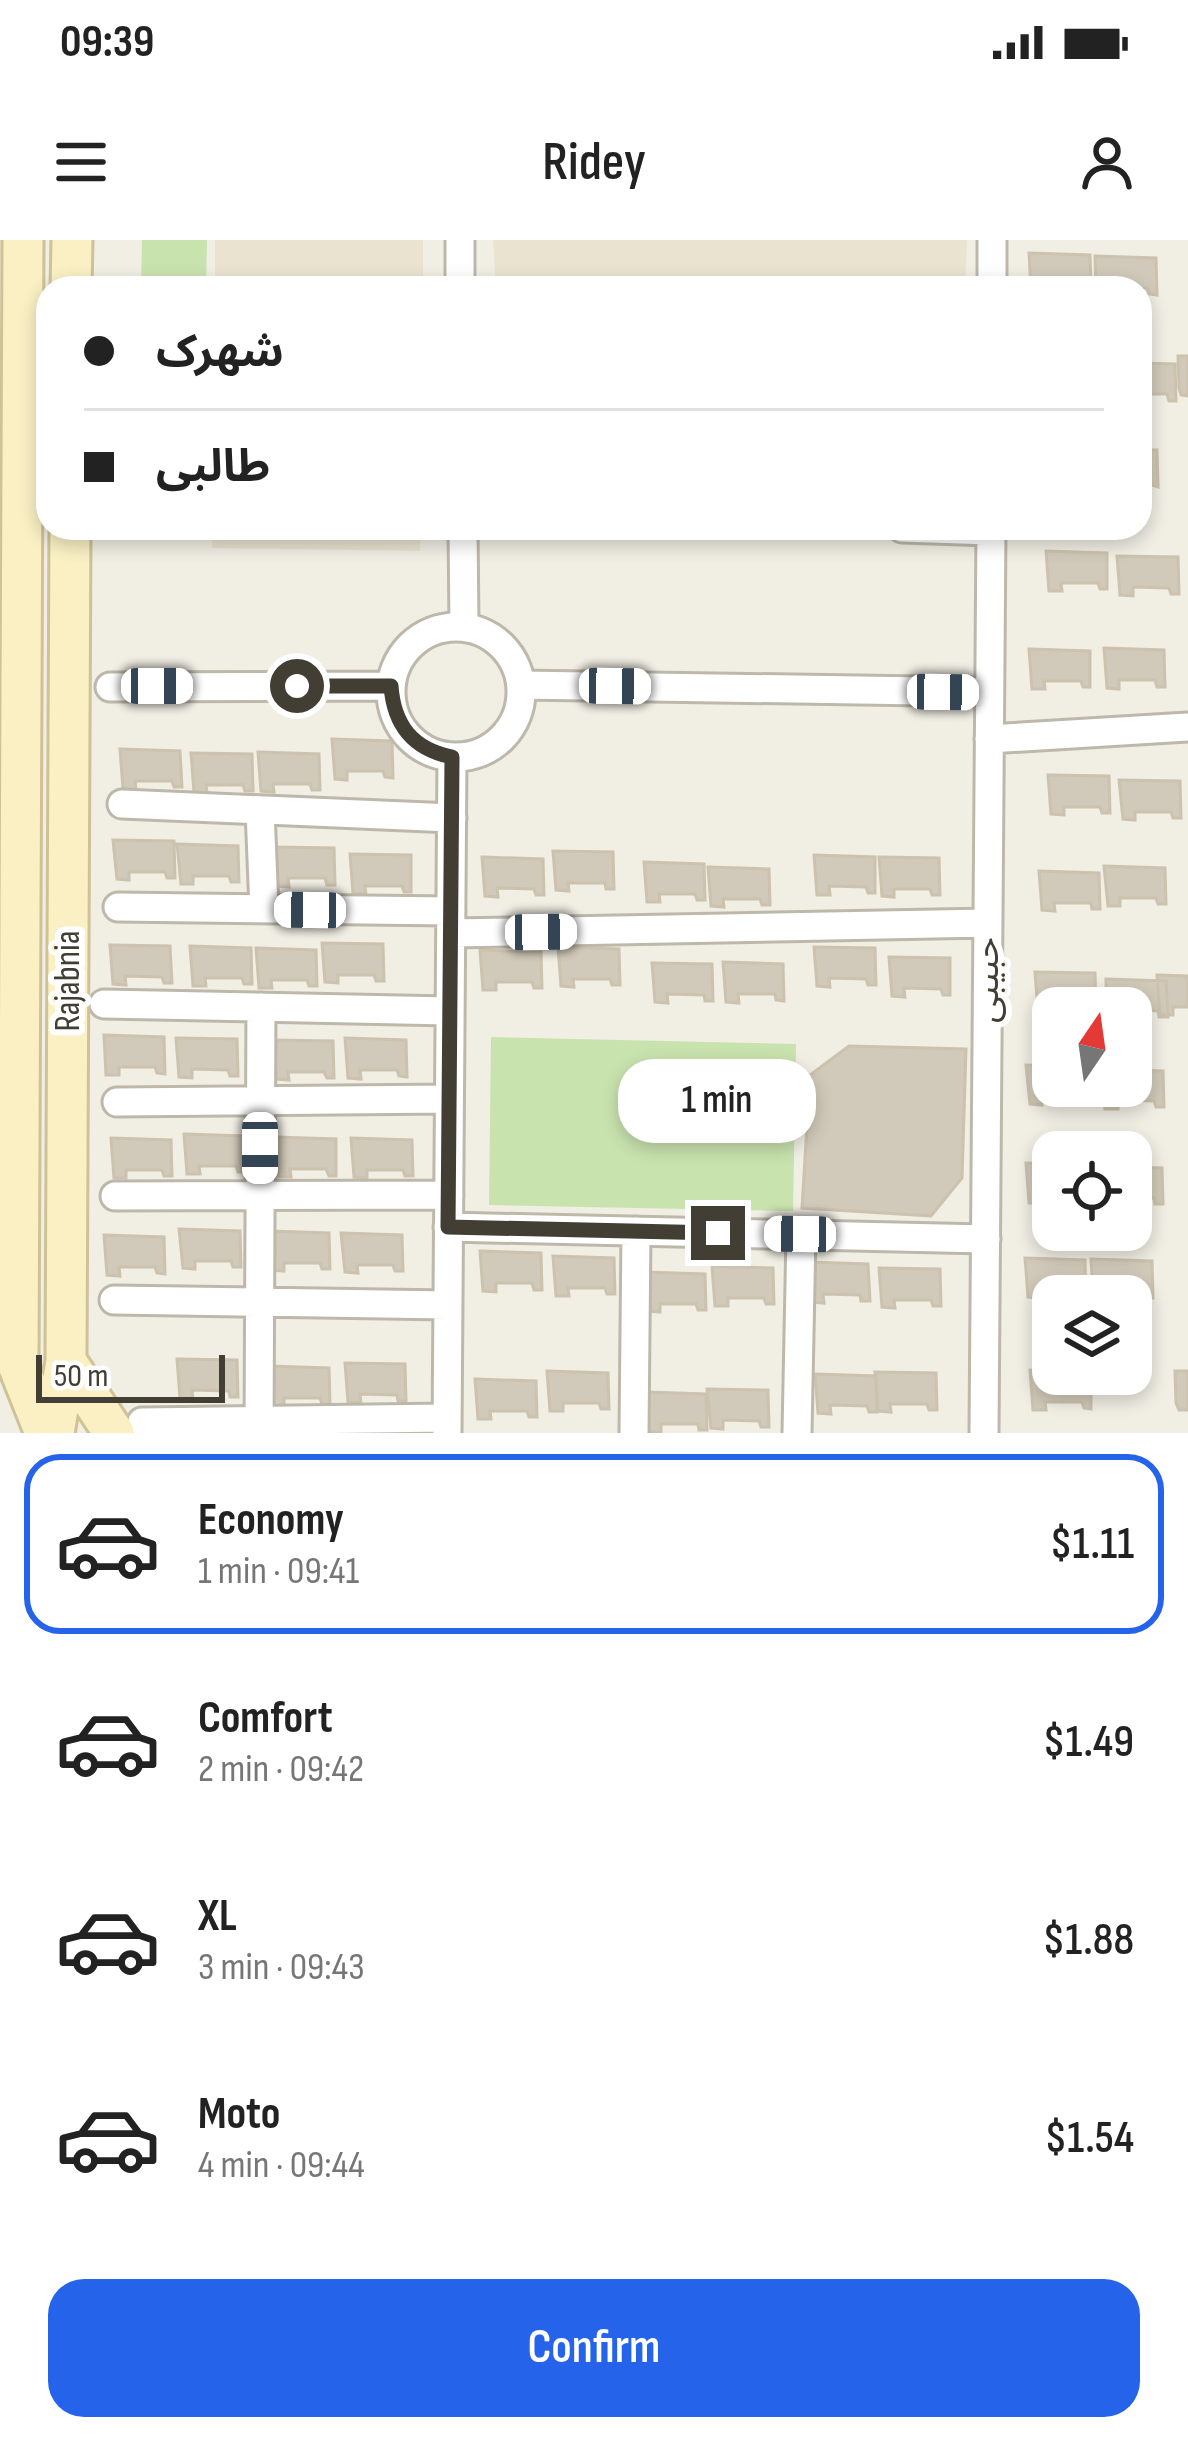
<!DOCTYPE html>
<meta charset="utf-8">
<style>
:root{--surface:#fff;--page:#f2f2f2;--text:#222;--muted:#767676;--line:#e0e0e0;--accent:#2563eb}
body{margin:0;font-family:"Sofia Sans Condensed","Noto Sans Arabic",sans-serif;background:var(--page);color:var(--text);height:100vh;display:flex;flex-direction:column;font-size:45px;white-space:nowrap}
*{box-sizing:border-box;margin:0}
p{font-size:39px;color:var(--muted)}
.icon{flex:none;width:66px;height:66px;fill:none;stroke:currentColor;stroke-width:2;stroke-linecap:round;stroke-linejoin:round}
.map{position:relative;height:1193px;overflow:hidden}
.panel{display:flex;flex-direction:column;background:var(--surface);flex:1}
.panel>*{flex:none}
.guide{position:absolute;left:36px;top:36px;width:1116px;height:264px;border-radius:36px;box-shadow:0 6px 18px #0003;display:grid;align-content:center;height:264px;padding:0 48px;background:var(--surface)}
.needle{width:78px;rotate:13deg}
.controls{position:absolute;left:1032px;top:747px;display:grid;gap:24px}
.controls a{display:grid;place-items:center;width:120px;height:120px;border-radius:24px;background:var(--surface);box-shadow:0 6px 18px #0003;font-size:60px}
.scale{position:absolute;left:36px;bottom:30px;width:189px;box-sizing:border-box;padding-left:12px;border:6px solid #423e34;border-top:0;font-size:33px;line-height:42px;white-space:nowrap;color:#423e34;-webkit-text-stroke:9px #fff;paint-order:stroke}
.end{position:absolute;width:54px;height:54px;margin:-27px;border:15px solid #423e34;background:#fff;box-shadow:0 0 0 6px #fff}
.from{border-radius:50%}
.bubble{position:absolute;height:84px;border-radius:36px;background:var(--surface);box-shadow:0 6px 18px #0003;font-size:39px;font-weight:600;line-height:84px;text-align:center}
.car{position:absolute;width:36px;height:72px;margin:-36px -18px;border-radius:15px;box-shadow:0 0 9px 3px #0007;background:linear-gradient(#fff 24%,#345 0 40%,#fff 0 76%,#345 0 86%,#fff 0)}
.guide b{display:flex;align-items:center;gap:42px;height:114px;font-size:45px}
.guide b+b{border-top:3px solid var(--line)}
.guide i{width:30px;height:30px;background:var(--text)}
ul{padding:21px 0 0;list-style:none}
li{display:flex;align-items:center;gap:36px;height:180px;margin:0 24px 18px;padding:0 24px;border:6px solid transparent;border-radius:36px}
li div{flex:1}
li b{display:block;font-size:45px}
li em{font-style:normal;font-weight:600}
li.current{border-color:var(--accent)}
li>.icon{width:108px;height:108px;stroke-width:1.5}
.primary-button{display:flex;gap:24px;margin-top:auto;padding:24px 48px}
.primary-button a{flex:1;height:138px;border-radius:36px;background:var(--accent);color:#fff;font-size:48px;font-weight:600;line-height:138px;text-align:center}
.status{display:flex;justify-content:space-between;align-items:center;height:84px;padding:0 60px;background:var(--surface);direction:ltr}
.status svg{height:33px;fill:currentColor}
header{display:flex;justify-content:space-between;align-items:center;height:156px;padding:0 48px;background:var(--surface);font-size:54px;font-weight:600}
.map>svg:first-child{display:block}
.education{fill:#e9e3cf}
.green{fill:#c9e3af}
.building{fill:#d1caba;stroke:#ccc2ae;stroke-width:3}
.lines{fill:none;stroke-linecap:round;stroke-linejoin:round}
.minor-casing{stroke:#beb8ab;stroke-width:33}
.secondary-casing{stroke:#cec296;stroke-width:45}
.minor{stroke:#fff;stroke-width:27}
.secondary{stroke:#faf0c4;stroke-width:39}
.route{stroke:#423e34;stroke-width:15}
.labels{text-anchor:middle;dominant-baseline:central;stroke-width:12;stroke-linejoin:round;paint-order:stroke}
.street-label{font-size:36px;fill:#423e34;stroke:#fff}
</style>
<div class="status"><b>09:39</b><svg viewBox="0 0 49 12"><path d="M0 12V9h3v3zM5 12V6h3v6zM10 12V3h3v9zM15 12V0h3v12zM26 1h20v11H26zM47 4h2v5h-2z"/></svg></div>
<header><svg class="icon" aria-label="menu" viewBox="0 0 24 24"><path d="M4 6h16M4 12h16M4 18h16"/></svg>Ridey<svg class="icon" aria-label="person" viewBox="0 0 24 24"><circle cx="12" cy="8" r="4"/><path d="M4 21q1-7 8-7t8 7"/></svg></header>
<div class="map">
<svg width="1188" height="1193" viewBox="0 0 1188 1193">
<rect width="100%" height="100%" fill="#f1eee4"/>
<path class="education" d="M215 0H423V48H215Z
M493 0H967L965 48H496Z
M213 288H421L420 311 212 308Z"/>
<path class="green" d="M142 0H207L206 48H141Z
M48 257V288H59L54 1062 46 1063Z
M491 797 796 804 793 971 489 965Z"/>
<path class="building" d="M1029 13 1090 15 1091 48 1045 44V48H1031Z
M1095 16 1156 18 1157 55 1149 54 1147 48H1096Z
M1178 116H1188V156L1181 155 1179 148Z
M1140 123 1175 124 1176 161H1169L1167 154H1140Z
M1140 210H1157L1158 247 1140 241Z
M1046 311 1107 313V349H1100L1098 343H1061L1062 351H1049Z
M1117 316 1178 317 1179 354H1171L1169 348 1133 347V356L1120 355Z
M1104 408 1164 410 1165 447H1157L1155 440H1119V449L1107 448Z
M1029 409 1090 411V447H1083L1081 441H1044L1045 449H1032Z
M332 499 392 501 393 538 385 537 383 531H347V540L335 539Z
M120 509 180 511 182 547H174L172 541H135L136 549H123Z
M258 512 319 514 320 550H312L310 544H273L274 552 261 551Z
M191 513 252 514 253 551H245L243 545H206L207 553 194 552Z
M1048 535 1109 536 1110 573H1102L1100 567H1064V575L1051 574Z
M1119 540 1180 541 1181 578H1173L1171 572H1135V580L1123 579Z
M113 600 174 601 175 638H167L165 632H129V640L117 639Z
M177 604 238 606 239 642H231L229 636H193V644H181Z
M273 607 334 608 335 645H327L325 638H288L289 647 276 646Z
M553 611 613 612 614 649H606L605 643H568L569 651 556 650Z
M350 614 411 615V652H404L402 646H365L366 654 353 653Z
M814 615 875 617V653H868L866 647 829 646 830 655H817Z
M482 617 543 619 544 655H536L534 649 497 648 498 657 485 656Z
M879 617 939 618 940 655H932L930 649H894V657L882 656Z
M644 622 704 624 705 660H697L695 654H659L660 662H647Z
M1104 626 1165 628 1166 664H1158L1156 658H1120V666H1108Z
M708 627 769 629 770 665H762L760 659H723L724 667 711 666Z
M1039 631 1099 633 1100 669H1092L1091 663H1054L1055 671 1042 670Z
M322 703 383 704 384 741H376L374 735H338V743L325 742Z
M110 705 170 706 172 743H164L162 737 125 736 126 745 113 744Z
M190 706 251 708 252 744H244L242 738H205L206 746H193Z
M558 707 619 709 620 745H612L610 739H573L574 747 561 746Z
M814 707 875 708 876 745H868L866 739 829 738 830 747 817 746Z
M256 708 316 710 317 746H309L307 740H271L272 748H259Z
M480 710 541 712 542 748H534L532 742H496V750H483Z
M889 717 950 718V755H943L941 749 904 748 905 757 892 756Z
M723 722 783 724 784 761 776 760 775 754H738L739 763 726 762Z
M652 723 712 724 713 761H705L704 755 667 754 668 763 655 762Z
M1035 732 1095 733 1096 768H1088L1086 764H1050V772L1038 771Z
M1157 735 1188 736V767H1173V775H1160Z
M1106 739 1166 741 1168 777H1159L1158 771 1106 768Z
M104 795 164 797 165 834 157 833 155 827H119V835H106Z
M176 798 237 799 238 836H230L228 830 192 829V838L179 837Z
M345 798 406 800 407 837 399 836 397 830H360L361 839 348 838Z
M273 800 333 801 334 838H327L324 832H288L289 840 276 839Z
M849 806 966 809 962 938 931 976 802 968 810 835Z
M1026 825 1053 826V846H1087L1088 863H1080L1078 857H1042V865L1030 864Z
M1131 830 1163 831 1164 867H1156L1154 861 1118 860V869H1105L1103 846H1131Z
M184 894 245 896V932H238L236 926H199L200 934H187Z
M275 897 336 899V936H329L326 929H290L291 937H278Z
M111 898 171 900 172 936H164L162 930H126V938H114Z
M351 898 412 900 413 936H405L403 930H367V938L354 937Z
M1026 923 1053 924V955H1042V963H1029Z
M1131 927 1162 928 1163 964H1155L1154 958H1131Z
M179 989 240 991 241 1027H233L231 1021H195V1029L183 1028Z
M269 991 329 993 330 1029H322L320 1023H284V1031L272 1030Z
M341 993 402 995 403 1031H395L393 1025H357L358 1033 345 1032Z
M104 995 164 997 165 1034 157 1033 155 1027H119L120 1036 107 1035Z
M480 1011 541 1013 542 1050H534L532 1043H496V1052L483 1051Z
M553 1016 614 1018 615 1054H607L605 1048H568L569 1056H556Z
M1025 1018 1085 1020 1086 1056H1078L1076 1050 1040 1049V1058L1028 1057Z
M1091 1019 1152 1021 1153 1058 1145 1057 1143 1051H1106L1107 1056H1093Z
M808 1022 868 1024 870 1061H861L860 1055 823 1054 824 1063 811 1062Z
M712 1026 773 1028 774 1064H766L764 1058H728V1066H715Z
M879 1028 940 1029 941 1066H933L931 1060H894L895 1068 882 1067Z
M644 1032 705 1034 706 1070H698L696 1064H660V1072L648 1071Z
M177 1119 237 1120 238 1157H230L229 1151 192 1150 193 1159 180 1158Z
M345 1123 405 1124 406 1161H398L397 1155 360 1154 361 1163 348 1162Z
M268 1126 329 1128 330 1164H322L320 1158H284V1166H271Z
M1030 1130 1091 1134V1169L1084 1168 1082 1162H1045L1046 1170H1033Z
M547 1131 608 1133 609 1169H601L599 1163H563V1171H550Z
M1175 1131H1188V1170H1179L1176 1163Z
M875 1132 936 1133 937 1170H929L927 1164H890L891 1172 878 1171Z
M815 1134 876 1136 877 1172H869L867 1166 830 1165 831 1174 818 1173Z
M475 1139 536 1141 537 1177H529L527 1171H490L491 1179H478Z
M707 1149 768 1150 769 1187H761L759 1181 723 1180V1189L711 1188Z
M646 1152 706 1154 707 1190H699L698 1184H661V1192H649Z"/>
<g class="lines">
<g class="minor-casing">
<path id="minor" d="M460 0V48
M992 48V0
M463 288 464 387
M902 288 991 291
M391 452a65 65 0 1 1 130 0a65 65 0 1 1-130 0Z
M521 445 989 452
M110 447 391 446
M989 499 1188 487
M122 564 452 578
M260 570 264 669
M118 667 451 671
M451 693 988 683
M104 764 450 771
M117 862 449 859
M115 956 449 955
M448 987 986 999
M114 1060 448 1065
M142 1182 447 1178
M259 1193 261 767
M447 1193 452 517
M634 1193 636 991
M797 1193 801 995
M984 1193 991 288"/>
</g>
<g class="secondary-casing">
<path id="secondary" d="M23 0 18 1125 45 1193
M71 48 72 0
M66 1121 114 1193
M54 1193 66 1121 70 288"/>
</g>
<use href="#minor" class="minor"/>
<use href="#secondary" class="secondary"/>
</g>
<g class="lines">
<path class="route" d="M297 446H391C394 486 413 509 452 517L448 987 718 993"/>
</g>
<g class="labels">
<g class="street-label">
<text transform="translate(987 740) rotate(-90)">حبیبی</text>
<text transform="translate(68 741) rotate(-90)">Rajabnia</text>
</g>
</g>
</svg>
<div class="controls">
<a><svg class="needle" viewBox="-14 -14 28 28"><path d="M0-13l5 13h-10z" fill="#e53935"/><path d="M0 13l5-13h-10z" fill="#767676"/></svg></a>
<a><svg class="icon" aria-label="locate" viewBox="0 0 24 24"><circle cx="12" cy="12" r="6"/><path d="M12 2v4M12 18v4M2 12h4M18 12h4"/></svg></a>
<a><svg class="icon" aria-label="layers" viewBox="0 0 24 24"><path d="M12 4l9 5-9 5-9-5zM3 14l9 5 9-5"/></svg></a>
</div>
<div class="scale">50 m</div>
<i class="end from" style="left:297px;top:446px"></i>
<i class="end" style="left:718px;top:993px"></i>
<div class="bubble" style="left:618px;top:819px;width:198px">1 min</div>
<i class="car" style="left:157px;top:446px;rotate:90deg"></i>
<i class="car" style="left:615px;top:446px;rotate:91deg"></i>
<i class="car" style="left:943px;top:452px;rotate:91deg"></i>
<i class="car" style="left:310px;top:670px;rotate:271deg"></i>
<i class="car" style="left:541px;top:692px;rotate:89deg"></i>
<i class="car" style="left:260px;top:908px;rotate:180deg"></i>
<i class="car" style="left:800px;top:994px;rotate:271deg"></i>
<div class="guide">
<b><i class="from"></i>شهرک</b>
<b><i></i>طالبی</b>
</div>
</div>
<section class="panel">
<ul>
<li class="current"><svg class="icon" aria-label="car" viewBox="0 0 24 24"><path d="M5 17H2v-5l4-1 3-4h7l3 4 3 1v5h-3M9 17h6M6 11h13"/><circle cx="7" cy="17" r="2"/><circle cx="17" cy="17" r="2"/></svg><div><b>Economy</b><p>1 min · 09:41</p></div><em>$1.11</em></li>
<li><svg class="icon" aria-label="car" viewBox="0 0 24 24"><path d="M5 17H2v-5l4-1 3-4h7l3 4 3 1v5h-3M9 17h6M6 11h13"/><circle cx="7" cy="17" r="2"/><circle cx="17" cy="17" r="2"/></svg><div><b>Comfort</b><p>2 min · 09:42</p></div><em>$1.49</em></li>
<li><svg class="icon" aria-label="car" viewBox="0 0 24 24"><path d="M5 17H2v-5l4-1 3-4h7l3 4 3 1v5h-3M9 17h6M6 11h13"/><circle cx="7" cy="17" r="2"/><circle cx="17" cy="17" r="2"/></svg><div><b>XL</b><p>3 min · 09:43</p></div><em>$1.88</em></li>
<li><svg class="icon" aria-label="car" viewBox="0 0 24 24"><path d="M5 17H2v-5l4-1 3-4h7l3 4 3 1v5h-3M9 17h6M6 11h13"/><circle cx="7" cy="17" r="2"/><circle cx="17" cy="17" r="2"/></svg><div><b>Moto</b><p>4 min · 09:44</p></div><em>$1.54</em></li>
</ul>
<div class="primary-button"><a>Confirm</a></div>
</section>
